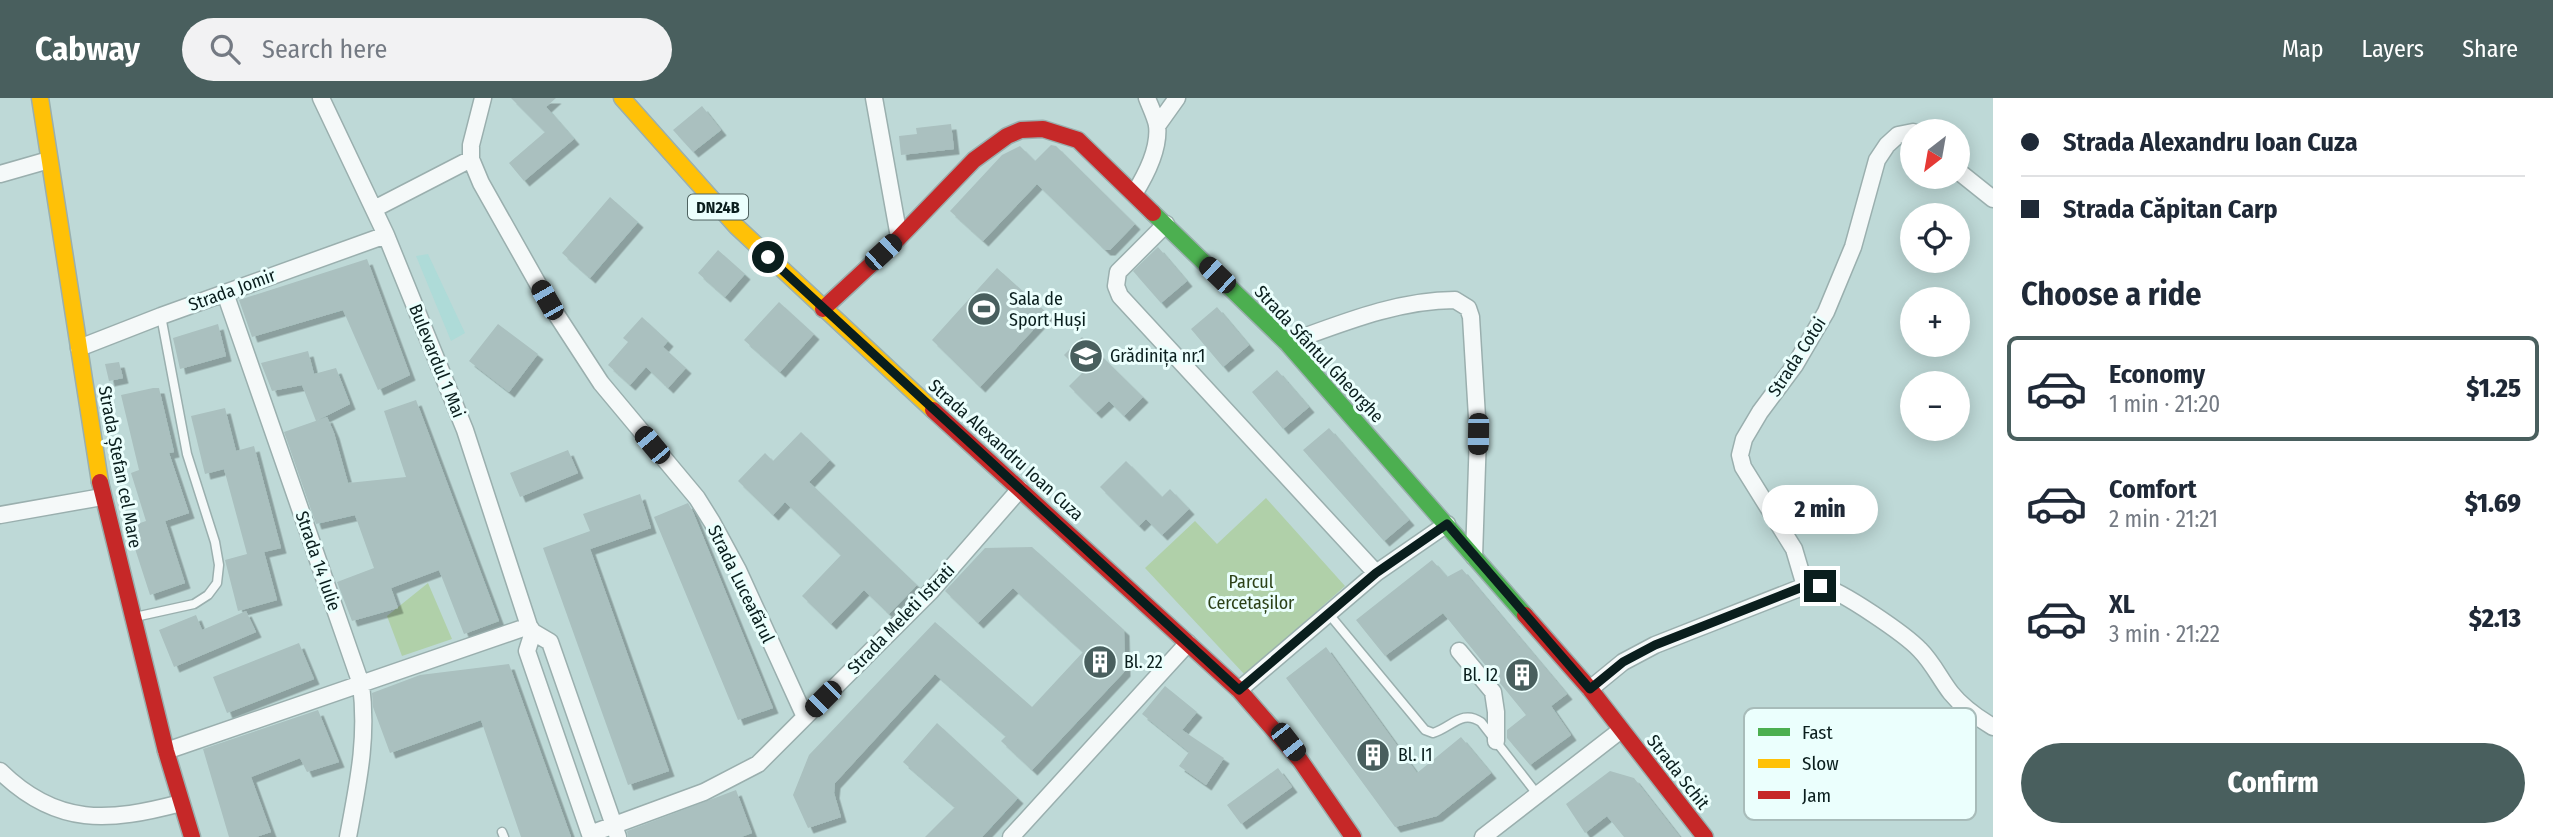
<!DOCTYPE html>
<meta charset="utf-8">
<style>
:root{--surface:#fff;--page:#f2f2f3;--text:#1f2937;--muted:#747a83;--line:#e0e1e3;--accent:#495f5e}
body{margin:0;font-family:"Fira Sans Condensed",sans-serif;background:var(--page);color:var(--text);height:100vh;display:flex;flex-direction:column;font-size:26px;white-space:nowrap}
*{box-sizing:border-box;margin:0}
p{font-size:23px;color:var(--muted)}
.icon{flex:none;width:38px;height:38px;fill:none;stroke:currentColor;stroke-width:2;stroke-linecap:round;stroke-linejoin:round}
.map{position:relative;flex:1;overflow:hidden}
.panel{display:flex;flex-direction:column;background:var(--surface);width:560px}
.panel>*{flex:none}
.banner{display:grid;align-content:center;height:154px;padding:0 28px;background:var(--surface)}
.needle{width:46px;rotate:211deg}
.fabs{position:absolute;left:1900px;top:21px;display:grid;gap:14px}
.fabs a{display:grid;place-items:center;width:70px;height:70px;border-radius:50%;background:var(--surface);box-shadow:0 4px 18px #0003;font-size:35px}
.end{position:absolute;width:32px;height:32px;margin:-16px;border:9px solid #0a1e1d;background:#fff;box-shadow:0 0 0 4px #fff}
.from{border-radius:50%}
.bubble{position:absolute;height:49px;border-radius:24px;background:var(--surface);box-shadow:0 4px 18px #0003;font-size:23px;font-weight:800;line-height:49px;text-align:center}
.car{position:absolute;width:21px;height:42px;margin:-21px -10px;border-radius:9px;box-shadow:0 0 5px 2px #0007;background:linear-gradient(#222 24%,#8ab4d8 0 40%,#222 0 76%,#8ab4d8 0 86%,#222 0)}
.banner b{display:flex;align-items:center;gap:24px;height:66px;font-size:26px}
.banner b+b{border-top:2px solid var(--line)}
.banner i{width:18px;height:18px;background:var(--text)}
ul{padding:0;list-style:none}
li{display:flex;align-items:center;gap:21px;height:105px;margin:0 14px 10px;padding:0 14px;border:4px solid transparent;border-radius:10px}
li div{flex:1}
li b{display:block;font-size:26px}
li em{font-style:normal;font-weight:800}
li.on{border-color:var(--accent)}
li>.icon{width:63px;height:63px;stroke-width:1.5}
h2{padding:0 28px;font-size:32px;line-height:84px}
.action{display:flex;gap:14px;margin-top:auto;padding:14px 28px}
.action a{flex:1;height:80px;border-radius:42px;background:var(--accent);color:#fff;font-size:28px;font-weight:800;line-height:80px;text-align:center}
header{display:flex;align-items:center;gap:42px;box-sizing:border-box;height:98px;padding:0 35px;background:var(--accent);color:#fff}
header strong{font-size:33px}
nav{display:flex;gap:38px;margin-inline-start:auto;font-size:24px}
.search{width:490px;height:63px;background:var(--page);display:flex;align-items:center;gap:18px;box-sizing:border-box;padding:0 24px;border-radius:38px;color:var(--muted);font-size:26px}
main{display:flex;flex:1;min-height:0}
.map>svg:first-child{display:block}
.built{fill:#aedbd8}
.green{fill:#b0d0a9}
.building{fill:#aac0bf;filter:url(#shadow)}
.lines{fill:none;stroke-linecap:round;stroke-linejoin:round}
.lane-casing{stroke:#9aafae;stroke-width:11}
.street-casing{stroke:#9aafae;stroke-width:19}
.fast-casing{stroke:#9aafae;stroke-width:19}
.slow-casing{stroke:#9aafae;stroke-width:19}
.jam-casing{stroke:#9aafae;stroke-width:19}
.lane{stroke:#f5f9f9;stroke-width:8}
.street{stroke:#f5f9f9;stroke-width:16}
.fast{stroke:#4caf50;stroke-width:16}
.slow{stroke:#ffc107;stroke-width:16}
.jam{stroke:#c62828;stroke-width:16}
.route{stroke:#0a1e1d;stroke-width:9}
.labels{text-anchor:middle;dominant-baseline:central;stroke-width:6;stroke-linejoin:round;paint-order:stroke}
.shield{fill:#ebfffd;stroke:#4e6260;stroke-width:2}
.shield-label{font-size:16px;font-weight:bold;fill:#0a1e1d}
.street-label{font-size:18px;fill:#0a1e1d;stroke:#ebfffd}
.poi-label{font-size:18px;fill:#0a1e1d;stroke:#ebfffd;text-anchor:start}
.park-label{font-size:18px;fill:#2c4117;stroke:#ebfffd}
.key{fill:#ebfffd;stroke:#a8bcba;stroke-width:2}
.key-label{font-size:19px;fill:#0a1e1d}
</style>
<header>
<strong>Cabway</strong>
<div class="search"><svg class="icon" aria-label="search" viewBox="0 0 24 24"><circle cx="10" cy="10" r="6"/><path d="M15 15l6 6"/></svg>Search here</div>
<nav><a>Map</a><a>Layers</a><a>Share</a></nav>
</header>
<main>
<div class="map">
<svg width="1993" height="739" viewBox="0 0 1993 739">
<defs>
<filter id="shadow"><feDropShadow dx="5.5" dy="5.5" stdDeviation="0" flood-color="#0004"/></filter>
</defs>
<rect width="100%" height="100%" fill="#bed9d7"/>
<path class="built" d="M428 156 465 235 451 243 416 158Z"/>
<path class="green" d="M1266 400 1345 488 1245 577 1145 470 1195 423 1217 446Z
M428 485 452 541 402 558 387 518Z"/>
<path class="building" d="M511 0H556L546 9 574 41 524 83 509 65 545 34Z
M702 8 721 32 693 54 673 32Z
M951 26 954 51 901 57 899 38 917 36 916 30Z
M1051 47 1056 48 1135 126 1110 152H1105L1037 86 983 143 950 113 1002 57 1020 48 1035 63Z
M610 99 638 124 590 180 562 155Z
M1158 149 1187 183 1161 205 1133 173Z
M718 152 745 176 725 199 698 175Z
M367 161 410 277 378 292 343 212 252 239 239 202Z
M997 170 1048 216 980 289 932 242Z
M779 204 814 236 780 274 744 242Z
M1217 209 1249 247 1223 269 1191 231Z
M642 219 668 243 663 249 686 270 668 290 646 269 630 287 608 267 628 244 623 240Z
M218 226 226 258 180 271 173 240Z
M498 226 538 256 509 294 469 263Z
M1082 239 1143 299 1124 318 1109 303 1096 315 1069 288 1082 275 1064 257Z
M308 253 314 276 336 270 350 306 316 323 302 287 272 293 261 265Z
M119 264 123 280 109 283 105 266Z
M1277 272 1309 309 1283 331 1252 294Z
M153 290H159L174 354 169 355 189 415 165 423 185 485 150 497 128 429 146 423 131 375 139 372 121 297Z
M416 302 499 523 464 536 439 472 391 490 398 510 352 523 337 484 374 470 355 417 316 426 284 334 327 319 334 335 348 385 406 379 384 313Z
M225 310 236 353 254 348 281 450 264 454 277 502 238 513 225 462 247 456 224 371 205 376 191 318Z
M1329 330 1409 422 1384 443 1303 352Z
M801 334 830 362 809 384 917 487 889 516 864 492 831 526 802 498 841 457 785 404 773 417 738 383 765 355 773 363Z
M568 352 578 375 520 399 510 375Z
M1126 363 1162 399 1170 391 1189 411 1162 437 1146 421 1139 428 1100 389Z
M640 396 651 430 590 451 669 673 628 687 543 450 590 433 583 416Z
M688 405 693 414 773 610 738 622 654 419Z
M1032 449 1124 532 1125 573 1032 672 1001 643 1006 638 935 576 835 685 834 695 841 719 808 730 793 697 809 657 935 524 1032 609 1083 554 1013 490 978 525 945 493 985 450Z
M1432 462 1447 479 1462 471 1567 596 1551 608 1571 637 1530 667 1507 640V632L1526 617 1443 515 1385 558 1356 522Z
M246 513 256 534 174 569 159 532 196 517 202 532Z
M299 545 314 581 227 615 213 579Z
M1326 549 1417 675 1461 639 1491 675 1437 718 1395 729 1286 580Z
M509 566 571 739H521L481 622 390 655 373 609 372 595 420 577Z
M1165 588 1197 614 1182 632 1224 660 1206 687 1179 668 1189 654 1142 616Z
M318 612 339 664 307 674 300 660 251 679 271 734 256 739H229L203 651Z
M937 625 1018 700 982 739H925L955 709 903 664Z
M1278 670 1292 689 1241 726 1227 707Z
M1610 673 1634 680 1680 739H1624L1607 718 1585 735 1566 706Z
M736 692 752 735 741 739H628L627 733Z"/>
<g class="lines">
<g class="lane-casing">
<path id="lane" d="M1328 515 1425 632 1433 635C1452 629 1462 611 1481 624L1537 696
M135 519 194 506 208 497 217 485 219 467 215 444 187 356 161 218
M502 734 504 739"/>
</g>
<g class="street-casing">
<path id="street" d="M321 0 386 137 465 332 529 528 533 534 550 544 618 739
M483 0 471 47V61L481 85 547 202 601 285 697 400 712 424 738 472 805 619
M874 0 899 139
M1157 28 1177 0
M1958 73 1993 101
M0 76 49 62
M1134 96C1146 77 1160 51 1157 27 1155 18 1150 8 1147 0
M374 111 471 61
M1166 126 1118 174 1116 188 1120 198 1376 475
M225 195 361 586C368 641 358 685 348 739
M1287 245C1340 226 1397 202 1455 202L1468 210 1471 219 1478 336 1474 459
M79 250 161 218 386 137
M0 417 102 399
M1805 488 1794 451 1743 369 1740 357 1744 341 1760 314 1795 267 1826 214 1853 149 1877 62 1887 47 1898 37 1913 34
M533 534 527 553 591 739
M1459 553 1493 594 1496 614V643
M1590 591 1623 564 1655 547 1805 488C1811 488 1817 487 1821 488 1841 492 1906 537 1920 552 1933 565 1940 581 1951 595 1963 610 1978 620 1993 629
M1239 592 1376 475 1447 426
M166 653 529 528
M0 673C57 729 109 724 181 705
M590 736 704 694 758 666 931 493 1020 391
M1011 739 1188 545
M1483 739 1621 632"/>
</g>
<g class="fast-casing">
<path id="fast" d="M1153 115 1287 245 1525 517"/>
</g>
<g class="slow-casing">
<path id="slow" d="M40 0 100 384
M622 0 736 128 933 312"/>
</g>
<g class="jam-casing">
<path id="jam" d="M823 211 892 147 974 62 1007 38 1021 32 1043 31 1078 42 1153 115
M933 312 1239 592 1300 662 1353 739
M100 384 166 653 192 739
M1525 517 1590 591 1705 739"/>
</g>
<use href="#lane" class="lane"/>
<use href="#street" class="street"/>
<use href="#fast" class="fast"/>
<use href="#slow" class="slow"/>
<use href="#jam" class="jam"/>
</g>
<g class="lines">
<path class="route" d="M768 159 1239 592 1376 475 1447 426 1590 591 1623 564 1655 547 1805 488H1820"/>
</g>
<defs>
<g id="stadium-disc" transform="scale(1.75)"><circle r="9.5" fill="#495f5e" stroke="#ebfffd"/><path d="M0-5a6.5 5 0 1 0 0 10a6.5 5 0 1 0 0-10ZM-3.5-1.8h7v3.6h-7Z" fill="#fff"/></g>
<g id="school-disc" transform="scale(1.75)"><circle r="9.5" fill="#495f5e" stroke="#ebfffd"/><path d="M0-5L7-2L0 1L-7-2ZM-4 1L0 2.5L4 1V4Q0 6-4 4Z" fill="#fff"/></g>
<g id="building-disc" transform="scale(1.75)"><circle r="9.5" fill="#495f5e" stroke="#ebfffd"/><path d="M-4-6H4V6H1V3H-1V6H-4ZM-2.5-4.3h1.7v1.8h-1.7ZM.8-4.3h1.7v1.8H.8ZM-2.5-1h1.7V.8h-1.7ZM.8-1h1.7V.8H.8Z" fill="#fff"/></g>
</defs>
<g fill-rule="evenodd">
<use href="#stadium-disc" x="984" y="211"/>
<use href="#school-disc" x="1086" y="258"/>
<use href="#building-disc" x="1100" y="564"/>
<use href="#building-disc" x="1522" y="577"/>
<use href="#building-disc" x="1373" y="657"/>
</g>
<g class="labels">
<rect class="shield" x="688" y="96.5" width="60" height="25" rx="5"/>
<g class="shield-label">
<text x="718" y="109">DN24B</text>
</g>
<g class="street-label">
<text transform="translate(232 192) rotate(-20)">Strada Jomir</text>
<text transform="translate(1319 256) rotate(47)">Strada Sfântul Gheorghe</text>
<text transform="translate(1797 259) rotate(-57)">Strada Cotoi</text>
<text transform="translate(437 263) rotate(68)">Bulevardul 1 Mai</text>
<text transform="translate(1006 352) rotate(42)">Strada Alexandru Ioan Cuza</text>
<text transform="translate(120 369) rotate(79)">Strada Ștefan cel Mare</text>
<text transform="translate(318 463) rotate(71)">Strada 14 Iulie</text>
<text transform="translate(741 486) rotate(64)">Strada Luceafărul</text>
<text transform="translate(901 521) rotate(-46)">Strada Meleti Istrati</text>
<text transform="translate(1678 674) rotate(52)">Strada Schit</text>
</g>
<g class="poi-label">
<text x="1009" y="201">Sala de<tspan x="1009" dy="21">Sport Huși</tspan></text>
<text x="1110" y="258">Grădinița nr.1</text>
<text x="1124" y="564">Bl. 22</text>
<text x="1498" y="577" text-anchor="end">Bl. I2</text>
<text x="1398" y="657">Bl. I1</text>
</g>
<g class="park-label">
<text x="1251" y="484">Parcul<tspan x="1251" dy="21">Cercetașilor</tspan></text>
</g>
</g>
<rect x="1744" y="610" width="232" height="112" rx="10" class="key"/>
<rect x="1758" y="630" width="32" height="8" fill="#4caf50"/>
<rect x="1758" y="661" width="32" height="9" fill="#ffc107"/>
<rect x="1758" y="693" width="32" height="8" fill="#c62828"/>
<g class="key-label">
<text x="1802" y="641">Fast</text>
<text x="1802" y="672">Slow</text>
<text x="1802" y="704">Jam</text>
</g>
</svg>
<div class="fabs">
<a><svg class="needle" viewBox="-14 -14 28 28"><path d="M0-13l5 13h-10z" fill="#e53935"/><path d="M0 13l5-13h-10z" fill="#747a83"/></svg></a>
<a><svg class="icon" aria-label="locate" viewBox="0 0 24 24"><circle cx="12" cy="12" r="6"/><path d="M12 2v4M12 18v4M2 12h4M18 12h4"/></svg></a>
<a>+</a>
<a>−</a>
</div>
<i class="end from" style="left:768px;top:159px"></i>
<i class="end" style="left:1820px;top:488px"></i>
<div class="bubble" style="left:1762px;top:387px;width:116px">2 min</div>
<i class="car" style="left:883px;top:154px;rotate:47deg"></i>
<i class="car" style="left:1217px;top:177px;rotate:314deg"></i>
<i class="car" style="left:547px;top:202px;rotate:330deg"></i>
<i class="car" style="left:1478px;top:336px;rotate:181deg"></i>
<i class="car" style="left:652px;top:347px;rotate:320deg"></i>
<i class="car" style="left:823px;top:601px;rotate:225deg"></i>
<i class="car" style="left:1288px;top:644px;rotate:142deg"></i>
</div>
<section class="panel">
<div class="banner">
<b><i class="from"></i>Strada Alexandru Ioan Cuza</b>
<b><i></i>Strada Căpitan Carp</b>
</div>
<h2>Choose a ride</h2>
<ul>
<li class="on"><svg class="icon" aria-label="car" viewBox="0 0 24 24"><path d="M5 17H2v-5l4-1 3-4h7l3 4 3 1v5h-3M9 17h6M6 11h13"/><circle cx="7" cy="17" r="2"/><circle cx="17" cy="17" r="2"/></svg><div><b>Economy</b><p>1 min · 21:20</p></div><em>$1.25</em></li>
<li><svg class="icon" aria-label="car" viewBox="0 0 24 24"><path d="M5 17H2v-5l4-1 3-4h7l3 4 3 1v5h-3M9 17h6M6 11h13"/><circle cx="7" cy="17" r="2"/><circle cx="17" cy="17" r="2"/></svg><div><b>Comfort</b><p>2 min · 21:21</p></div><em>$1.69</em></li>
<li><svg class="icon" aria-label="car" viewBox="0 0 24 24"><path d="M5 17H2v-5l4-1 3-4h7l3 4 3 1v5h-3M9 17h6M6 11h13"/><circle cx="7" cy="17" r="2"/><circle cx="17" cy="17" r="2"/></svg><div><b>XL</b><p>3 min · 21:22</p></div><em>$2.13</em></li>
</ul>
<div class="action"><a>Confirm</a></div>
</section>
</main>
